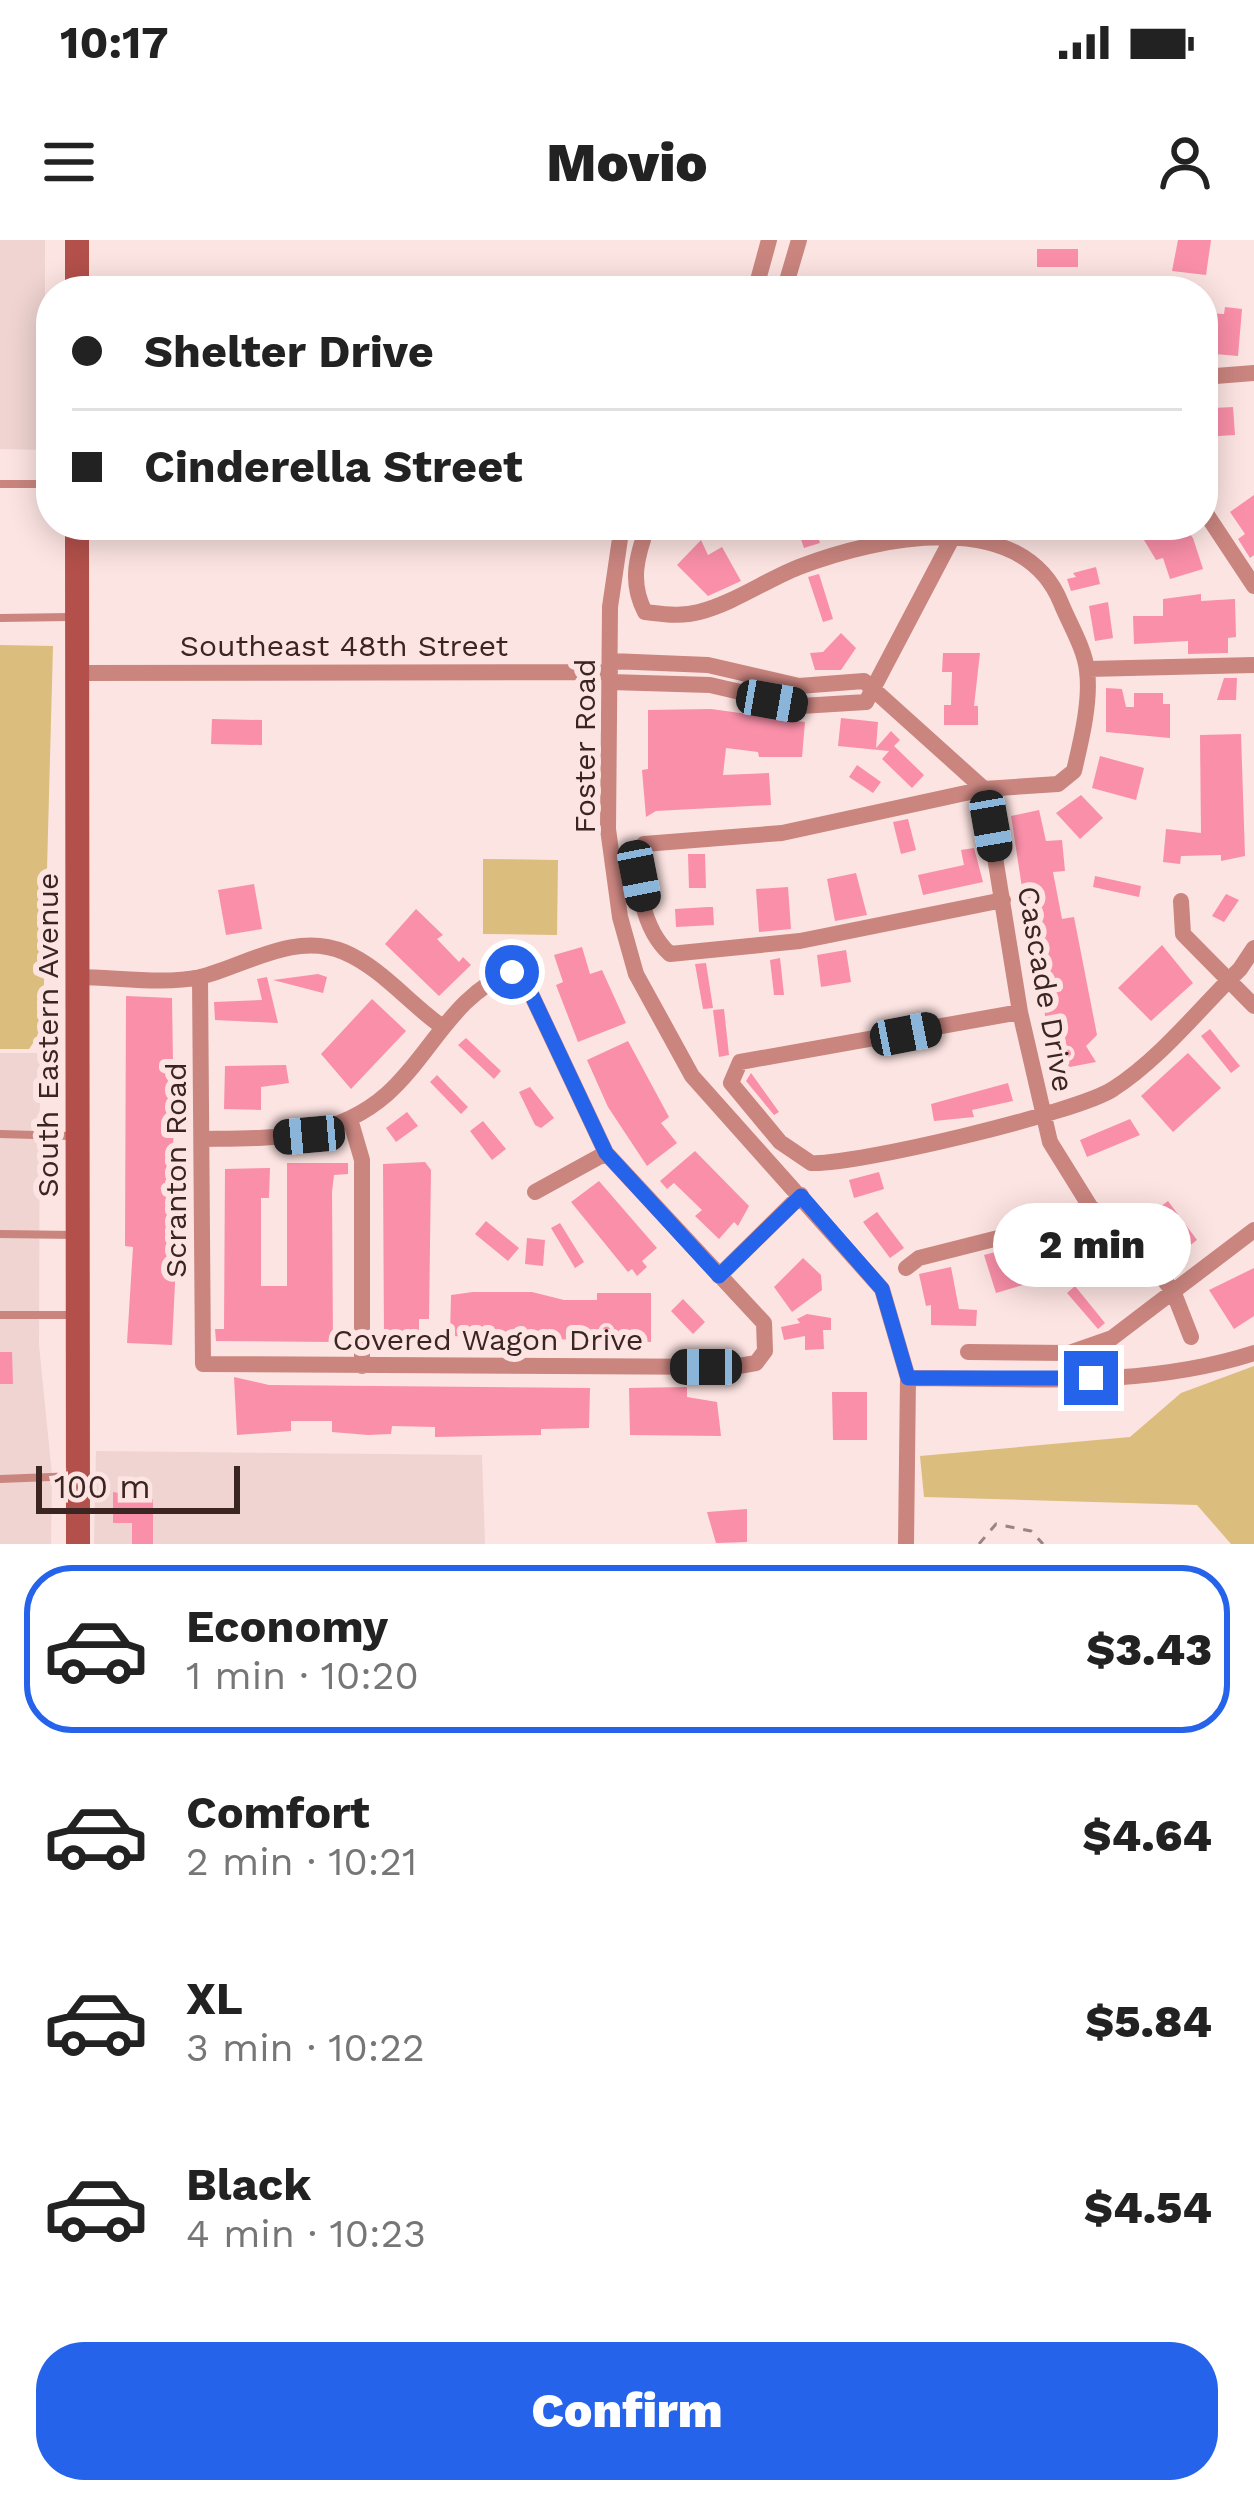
<!DOCTYPE html>
<meta charset="utf-8">
<style>
:root{--surface:#fff;--page:#f6f6f6;--text:#222;--muted:#767676;--line:#e0e0e0;--accent:#2563eb}
body{margin:0;font-family:"Work Sans",sans-serif;background:var(--page);color:var(--text);height:100vh;display:flex;flex-direction:column;font-size:45px;white-space:nowrap}
*{box-sizing:border-box;margin:0}
p{font-size:39px;color:var(--muted)}
.icon{flex:none;width:66px;height:66px;fill:none;stroke:currentColor;stroke-width:2;stroke-linecap:round;stroke-linejoin:round}
.map{position:relative;height:1304px;overflow:hidden}
.details{display:flex;flex-direction:column;background:var(--surface);flex:1}
.details>*{flex:none}
.hud{position:absolute;left:36px;top:36px;width:1182px;height:264px;border-radius:48px;box-shadow:0 6px 30px #0003;display:grid;align-content:center;height:264px;padding:0 36px;background:var(--surface)}
.scale{position:absolute;left:36px;bottom:30px;width:204px;box-sizing:border-box;padding-left:12px;border:6px solid #3b2523;border-top:0;font-size:33px;line-height:42px;white-space:nowrap;color:#3b2523;-webkit-text-stroke:9px #fce4e2;paint-order:stroke}
.end{position:absolute;width:54px;height:54px;margin:-27px;border:15px solid #2563eb;background:#fff;box-shadow:0 0 0 6px #fff}
.from{border-radius:50%}
.bubble{position:absolute;height:84px;border-radius:42px;background:var(--surface);box-shadow:0 6px 30px #0003;font-size:39px;font-weight:800;line-height:84px;text-align:center}
.car{position:absolute;width:36px;height:72px;margin:-36px -18px;border-radius:15px;box-shadow:0 0 9px 3px #0007;background:linear-gradient(#222 24%,#8ab4d8 0 40%,#222 0 76%,#8ab4d8 0 86%,#222 0)}
.hud b{display:flex;align-items:center;gap:42px;height:114px;font-size:45px}
.hud b+b{border-top:3px solid var(--line)}
.hud i{width:30px;height:30px;background:var(--text)}
ul{padding:21px 0 0;list-style:none}
li{display:flex;align-items:center;gap:36px;height:168px;margin:0 24px 18px;padding:0 12px;border:6px solid transparent;border-radius:48px}
li div{flex:1}
li b{display:block;font-size:45px}
li em{font-style:normal;font-weight:800}
li.active{border-color:var(--accent)}
li>.icon{width:108px;height:108px;stroke-width:1.5}
.primary-button{display:flex;gap:24px;margin-top:auto;padding:24px 36px}
.primary-button a{flex:1;height:138px;border-radius:48px;background:var(--accent);color:#fff;font-size:48px;font-weight:800;line-height:138px;text-align:center}
.status{display:flex;justify-content:space-between;align-items:center;height:84px;padding:0 60px;background:var(--surface);direction:ltr}
.status svg{height:33px;fill:currentColor}
header{display:flex;justify-content:space-between;align-items:center;height:156px;padding:0 36px;background:var(--surface);font-size:54px;font-weight:800}
.map>svg:first-child{display:block}
.built{fill:#efd4d1}
.green{fill:#dbbd7e}
.building{fill:#fa8fa9}
.lines{fill:none;stroke-linecap:round;stroke-linejoin:round}
.path{stroke:#9b8482;stroke-width:3;stroke-dasharray:9 9;stroke-linecap:butt}
.lane{stroke:#ca857f;stroke-width:8}
.street{stroke:#ca857f;stroke-width:16}
.secondary{stroke:#b3504b;stroke-width:24}
.route{stroke:#2563eb;stroke-width:15}
.labels{text-anchor:middle;dominant-baseline:central;stroke-width:12;stroke-linejoin:round;paint-order:stroke}
.street-label{font-size:30px;fill:#3b2523;stroke:#fce4e2}
</style>
<div class="status"><b>10:17</b><svg viewBox="0 0 49 12"><path d="M0 12V9h3v3zM5 12V6h3v6zM10 12V3h3v9zM15 12V0h3v12zM26 1h20v11H26zM47 4h2v5h-2z"/></svg></div>
<header><svg class="icon" aria-label="menu" viewBox="0 0 24 24"><path d="M4 6h16M4 12h16M4 18h16"/></svg>Movio<svg class="icon" aria-label="person" viewBox="0 0 24 24"><circle cx="12" cy="8" r="4"/><path d="M4 21q1-7 8-7t8 7"/></svg></header>
<div class="map">
<svg width="1254" height="1304" viewBox="0 0 1254 1304">
<rect width="100%" height="100%" fill="#fce4e2"/>
<path class="built" d="M0 0H45V210L0 209Z
M0 813H40L39 1105 52 1235 51 1304H0Z
M96 1211 482 1215 485 1304H94Z"/>
<path class="green" d="M0 405 53 406 43 779 51 777 29 809H0Z
M483 619 558 620 557 695 483 694Z
M1254 1126V1304H1231L1197 1265 924 1257 920 1216 1130 1197 1181 1153Z"/>
<path class="building" d="M1178 0H1211L1206 35 1172 31Z
M1037 9H1078V27H1037Z
M1225 67 1242 69 1238 116 1203 113 1206 73 1224 74Z
M1209 149 1213 168 1233 167 1235 195 1203 197V150Z
M1254 255V315L1250 318 1238 299 1245 294 1230 272Z
M796 285H814L820 303 804 308Z
M1135 285H1183L1193 298 1203 329 1170 339 1163 318 1156 320Z
M701 300 708 315 722 307 741 341 708 356 677 325Z
M1096 327 1100 344 1071 351 1067 339 1076 337 1073 333Z
M819 334 833 379 823 382 808 337Z
M1201 354V361L1235 359 1236 397 1228 398V413L1188 414V401L1134 404 1133 376H1163V359Z
M1108 362 1113 398 1095 401 1089 366Z
M841 393 856 408 841 430H815L810 413 823 412Z
M943 413H980L974 466H978V485H944V465H951L952 432H942Z
M1224 438H1237L1236 460H1217Z
M1106 448 1122 449 1126 467H1134V453H1163V464H1170V498L1106 492Z
M711 469 805 482 802 517H759L758 512 726 508 723 535 769 533 771 565 656 571 646 577 642 530 648 529V470Z
M841 478 878 482 876 508 891 491 900 500 894 506 924 535 912 548 882 519 889 511 838 506Z
M212 479 262 480V505L211 504Z
M1241 494 1245 616 1221 621V615L1181 616 1180 624 1163 622 1166 589 1201 593 1200 495Z
M1100 516 1144 528 1136 560 1092 548Z
M857 525 881 542 873 553 849 537Z
M1081 555 1103 578 1080 599 1056 573Z
M1039 570 1046 601 1062 600 1065 631 1053 632 1062 679 1074 677 1097 795 1086 806 1096 822 1054 830 1039 739H1044L1036 692 1029 693 1011 576Z
M908 579 916 610 901 614 893 582Z
M974 608 983 642 923 655 918 635 964 625 961 610Z
M688 614H705L706 648H689Z
M856 633 867 675 835 681 827 639Z
M1095 636 1141 646 1139 657 1093 647Z
M254 644 262 689 226 695 218 650Z
M788 647 791 689 759 692 756 649Z
M1226 654 1239 660 1224 682 1212 676Z
M708 667H713L714 685 676 687 675 669Z
M416 669 443 695 437 699 459 722 463 717 471 725 439 756 385 704Z
M1162 705 1193 743 1151 781 1118 748Z
M582 707 590 734 602 730 626 783 578 802 556 745 563 742 554 715Z
M846 710 851 742 821 747 817 715Z
M780 718 784 755H774L770 720Z
M706 723 713 768 703 769 695 724Z
M318 734 327 737 323 753 273 740Z
M267 737 278 783 215 780 214 762 262 760 257 739Z
M126 756 172 758 174 890 168 973 170 1021 176 1022 172 1105 127 1103 133 1007 125 1006Z
M372 759 406 791 351 849 321 814Z
M724 769 729 815 719 817 713 770Z
M1210 789 1240 826 1231 833 1201 796Z
M466 798 501 831 494 839 458 805Z
M628 801 669 877 661 883 677 903 647 926 608 867 587 820Z
M1188 813 1221 848 1173 892 1141 856Z
M286 825 289 843 261 847V870L224 869 225 826Z
M751 833 779 872 774 875 746 841Z
M437 835 468 867 461 874 430 842Z
M1008 843 1013 861 972 870 974 877 934 881 931 864Z
M530 847 554 878 541 888 535 885 519 852Z
M407 872 418 886 396 902 386 888Z
M1130 879 1140 895 1087 917 1080 900Z
M483 881 506 909 492 920 470 891Z
M695 911 749 966 738 986 734 982 719 999 695 976 702 970 674 943 667 949 660 941Z
M425 922 431 930 429 1079H419V1098H384L383 924Z
M287 923H348V934L334 935 332 952 333 1102 216 1101 215 1089H224L225 929 270 928 269 958H261V1046H287Z
M879 932 884 949 854 958 849 940Z
M599 941 657 1008 642 1021 647 1027 637 1036 632 1029 628 1032 571 962Z
M1168 961 1197 1000 1170 1021 1162 1010 1174 1001 1153 972Z
M877 972 904 1008 890 1018 863 982Z
M486 981 519 1008 508 1021 475 994Z
M560 983 584 1022 575 1028 551 988Z
M527 998 545 1000 543 1026 525 1024Z
M1018 1006 1030 1043 996 1053 984 1015Z
M803 1018 821 1035 822 1050 792 1072 774 1047Z
M951 1027 959 1069 977 1070 976 1086 931 1085V1065L926 1066 919 1034Z
M1254 1028V1076L1234 1089 1209 1050Z
M1075 1046 1105 1083 1098 1089 1067 1053Z
M473 1052H532L564 1060H597V1053H651V1102L450 1096 451 1055Z
M683 1059 705 1082 693 1094 671 1071Z
M807 1074 831 1078V1090H823L824 1109 805 1110V1096L784 1100 781 1087 800 1083 797 1079Z
M0 1112H12L13 1144H0Z
M234 1137 269 1145 590 1148 589 1188 541 1189V1195L435 1197V1187L392 1186 391 1194 368 1195 332 1192V1181H291V1191L237 1195Z
M687 1147V1157L717 1162 721 1196 630 1195 629 1148Z
M832 1152H867V1200H833Z
M113 1252 153 1259V1304H132V1283H113Z
M747 1269V1302L716 1303 707 1272Z"/>
<g class="lines">
<path class="path" d="M979 1304 996 1284 1031 1291 1043 1304"/>
<path class="lane" d="M0 244H51
M0 378 70 377
M0 894 70 896
M0 994 76 995
M0 1075H76
M0 1239 76 1236"/>
<path class="street" d="M755 51 769 0
M784 51 799 0
M1203 137 1254 133
M1203 269 1254 346
M622 285 610 367 608 589 620 677 636 734 692 836 882 1049 908 1138 906 1304
M648 285C637 315 629 342 645 372 663 374 681 377 699 372 734 363 766 340 799 327 877 297 1022 266 1061 363 1069 383 1085 409 1087 431 1091 461 1081 501 1074 531L1058 544 984 549 782 593 644 604C631 637 644 691 670 714L800 701 1003 660
M611 421 708 425 799 446 864 441 984 549 1020 772 1050 902 1091 968 1118 984 1173 1051 1191 1097
M1088 429 1254 425
M77 433 610 432
M610 442 710 445 801 466 866 462 959 285
M1181 661 1183 694 1254 766
M78 737C115 737 163 745 200 737 245 726 294 691 344 712 380 727 409 763 440 785
M200 737 203 1124 733 1127 756 1123 765 1111 764 1083 606 913 525 741 512 732C453 754 431 815 387 854 334 901 269 898 202 899
M1020 772 740 822 731 843 780 902 811 923C853 926 1079 872 1113 849 1160 819 1200 768 1240 729L1254 708
M350 879 362 920V1126
M535 952 606 913
M906 1028 919 1018 1074 979 1091 968
M719 1036 801 955
M968 1112 1069 1113 1112 1098 1254 990
M908 1138C1025 1138 1142 1149 1254 1113"/>
<path class="secondary" d="M77 51V0
M77 285 78 1304"/>
</g>
<g class="lines">
<path class="route" d="M512 732 525 741 606 913 719 1036 801 956 882 1049 908 1138H1091"/>
</g>
<g class="labels">
<g class="street-label">
<text x="344" y="405">Southeast 48th Street</text>
<text transform="translate(584 506) rotate(-90)">Foster Road</text>
<text transform="translate(1046 749) rotate(80)">Cascade Drive</text>
<text transform="translate(47 795) rotate(-90)">South Eastern Avenue</text>
<text transform="translate(175 930) rotate(-90)">Scranton Road</text>
<text x="488" y="1099">Covered Wagon Drive</text>
</g>
</g>
</svg>
<div class="scale">100 m</div>
<i class="end from" style="left:512px;top:732px"></i>
<i class="end" style="left:1091px;top:1138px"></i>
<div class="bubble" style="left:993px;top:963px;width:198px">2 min</div>
<i class="car" style="left:772px;top:461px;rotate:100deg"></i>
<i class="car" style="left:991px;top:586px;rotate:170deg"></i>
<i class="car" style="left:639px;top:636px;rotate:169deg"></i>
<i class="car" style="left:906px;top:794px;rotate:79deg"></i>
<i class="car" style="left:309px;top:895px;rotate:265deg"></i>
<i class="car" style="left:706px;top:1127px;rotate:270deg"></i>
<div class="hud">
<b><i class="from"></i>Shelter Drive</b>
<b><i></i>Cinderella Street</b>
</div>
</div>
<section class="details">
<ul>
<li class="active"><svg class="icon" aria-label="car" viewBox="0 0 24 24"><path d="M5 17H2v-5l4-1 3-4h7l3 4 3 1v5h-3M9 17h6M6 11h13"/><circle cx="7" cy="17" r="2"/><circle cx="17" cy="17" r="2"/></svg><div><b>Economy</b><p>1 min · 10:20</p></div><em>$3.43</em></li>
<li><svg class="icon" aria-label="car" viewBox="0 0 24 24"><path d="M5 17H2v-5l4-1 3-4h7l3 4 3 1v5h-3M9 17h6M6 11h13"/><circle cx="7" cy="17" r="2"/><circle cx="17" cy="17" r="2"/></svg><div><b>Comfort</b><p>2 min · 10:21</p></div><em>$4.64</em></li>
<li><svg class="icon" aria-label="car" viewBox="0 0 24 24"><path d="M5 17H2v-5l4-1 3-4h7l3 4 3 1v5h-3M9 17h6M6 11h13"/><circle cx="7" cy="17" r="2"/><circle cx="17" cy="17" r="2"/></svg><div><b>XL</b><p>3 min · 10:22</p></div><em>$5.84</em></li>
<li><svg class="icon" aria-label="car" viewBox="0 0 24 24"><path d="M5 17H2v-5l4-1 3-4h7l3 4 3 1v5h-3M9 17h6M6 11h13"/><circle cx="7" cy="17" r="2"/><circle cx="17" cy="17" r="2"/></svg><div><b>Black</b><p>4 min · 10:23</p></div><em>$4.54</em></li>
</ul>
<div class="primary-button"><a>Confirm</a></div>
</section>
